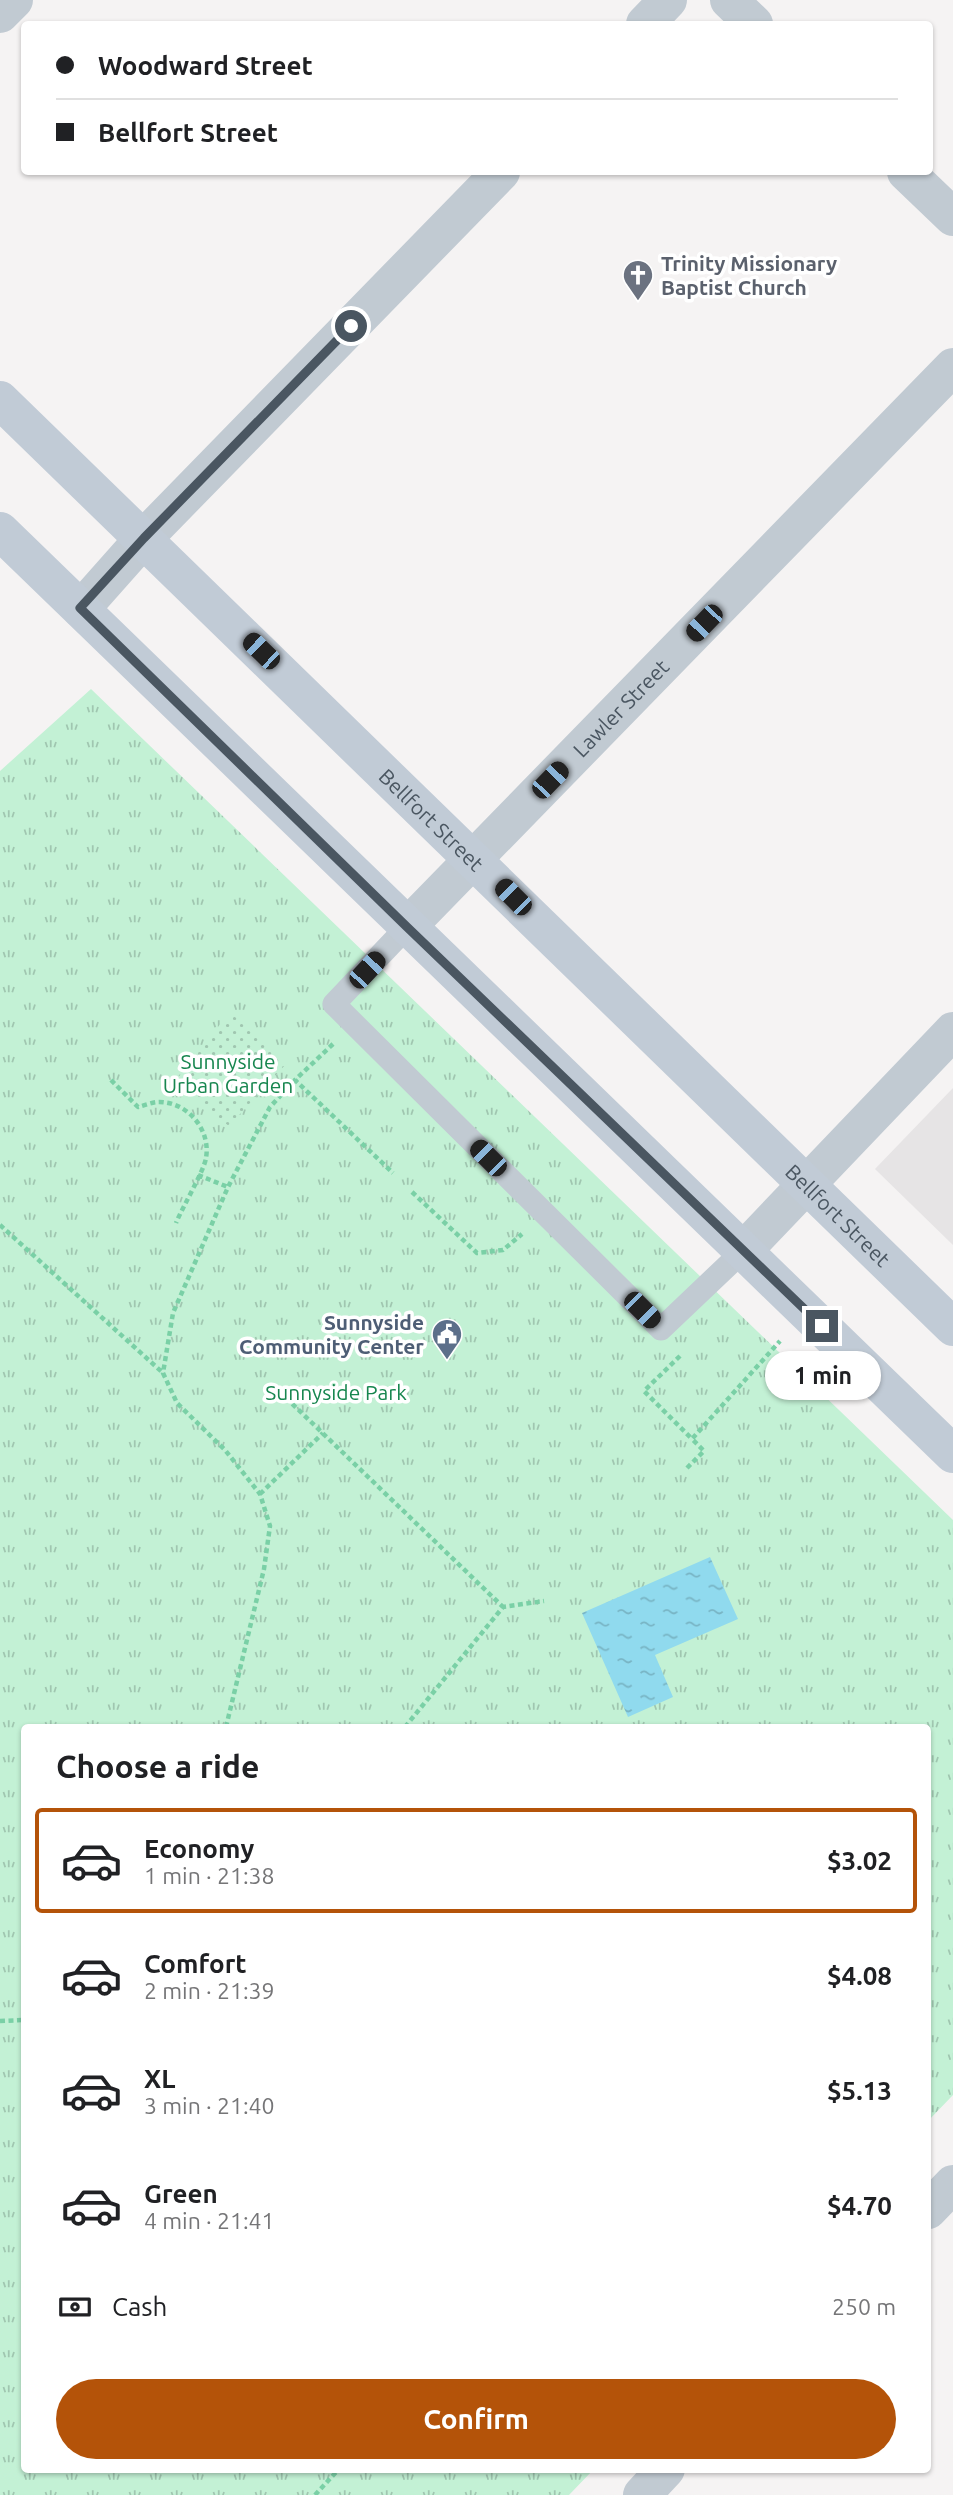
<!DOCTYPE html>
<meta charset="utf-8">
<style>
:root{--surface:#fff;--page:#f6f6f6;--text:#202124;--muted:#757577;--line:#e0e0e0;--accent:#b45309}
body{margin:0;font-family:Ubuntu,sans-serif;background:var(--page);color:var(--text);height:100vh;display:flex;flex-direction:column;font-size:26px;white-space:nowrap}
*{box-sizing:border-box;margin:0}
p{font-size:23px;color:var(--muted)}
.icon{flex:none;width:38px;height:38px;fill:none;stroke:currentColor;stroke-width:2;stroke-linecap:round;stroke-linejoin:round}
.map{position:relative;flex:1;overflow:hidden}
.drawer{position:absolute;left:21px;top:1724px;width:910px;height:749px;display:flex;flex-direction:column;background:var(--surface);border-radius:7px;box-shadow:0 2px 5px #0004}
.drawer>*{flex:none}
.banner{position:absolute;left:21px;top:21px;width:912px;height:154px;border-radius:7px;box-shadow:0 2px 5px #0004;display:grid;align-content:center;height:154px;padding:0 35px;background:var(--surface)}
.end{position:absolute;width:32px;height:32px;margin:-16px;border:9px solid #4a5661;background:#fff;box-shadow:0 0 0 4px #fff}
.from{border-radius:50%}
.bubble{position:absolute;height:49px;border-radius:24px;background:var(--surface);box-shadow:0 2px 5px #0004;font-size:23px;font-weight:600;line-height:49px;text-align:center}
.car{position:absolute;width:21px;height:42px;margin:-21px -10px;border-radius:9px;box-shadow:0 0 5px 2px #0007;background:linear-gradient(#222 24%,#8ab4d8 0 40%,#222 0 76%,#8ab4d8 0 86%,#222 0)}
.banner b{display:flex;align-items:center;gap:24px;height:66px;font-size:26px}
.banner b+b{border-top:2px solid var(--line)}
.banner i{width:18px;height:18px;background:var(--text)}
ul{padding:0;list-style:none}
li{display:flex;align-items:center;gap:21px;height:105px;margin:0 14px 10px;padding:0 21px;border:4px solid transparent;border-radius:7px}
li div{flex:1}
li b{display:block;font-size:26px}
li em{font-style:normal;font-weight:600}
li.active{border-color:var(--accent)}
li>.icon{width:63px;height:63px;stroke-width:1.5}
h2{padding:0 35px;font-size:32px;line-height:84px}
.pay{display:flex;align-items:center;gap:18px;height:77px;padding:0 35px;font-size:26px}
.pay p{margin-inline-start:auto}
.action{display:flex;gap:14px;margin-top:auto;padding:14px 35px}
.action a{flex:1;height:80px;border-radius:42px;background:var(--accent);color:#fff;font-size:28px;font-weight:600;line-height:80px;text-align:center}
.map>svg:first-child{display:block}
.education{fill:#e6e4e5}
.park{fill:url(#park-tufts)}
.garden{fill:url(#garden-dots)}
.water{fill:url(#water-ripples)}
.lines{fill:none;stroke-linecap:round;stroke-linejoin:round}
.path{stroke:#7ad0a6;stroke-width:4.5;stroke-dasharray:5 3.5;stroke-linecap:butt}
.lane{stroke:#c1cad2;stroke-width:23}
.street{stroke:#c1cad2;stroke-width:38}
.secondary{stroke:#c1cbd6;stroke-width:38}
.route{stroke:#4a5661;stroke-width:9}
.labels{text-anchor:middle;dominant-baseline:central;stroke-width:7;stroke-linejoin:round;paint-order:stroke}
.worship-label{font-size:21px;font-weight:bold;fill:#5b616d;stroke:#fff;text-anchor:start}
.street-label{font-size:21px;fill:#4a5661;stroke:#fff}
.park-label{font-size:21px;fill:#17864f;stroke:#fff}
.service-label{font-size:21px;font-weight:bold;fill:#4e5e75;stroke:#fff;text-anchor:end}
</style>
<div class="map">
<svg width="953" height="2495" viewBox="0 0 953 2495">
<defs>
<pattern id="park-tufts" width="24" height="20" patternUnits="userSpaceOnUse" patternTransform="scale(1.75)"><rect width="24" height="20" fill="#c3f1d5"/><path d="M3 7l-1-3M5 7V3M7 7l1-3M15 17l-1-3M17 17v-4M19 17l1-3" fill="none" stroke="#a0c6b0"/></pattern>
<pattern id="garden-dots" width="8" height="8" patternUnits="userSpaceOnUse" patternTransform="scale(1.75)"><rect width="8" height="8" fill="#c3f1d5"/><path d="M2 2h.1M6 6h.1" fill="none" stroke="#a0c6b0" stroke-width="1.8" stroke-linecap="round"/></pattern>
<pattern id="water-ripples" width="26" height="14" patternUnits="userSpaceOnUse" patternTransform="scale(1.75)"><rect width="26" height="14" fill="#90daee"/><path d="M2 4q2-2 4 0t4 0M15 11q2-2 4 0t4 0" fill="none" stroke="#78b4c4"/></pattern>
</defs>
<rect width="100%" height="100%" fill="#f5f3f3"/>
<path class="education" d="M953 1088V1245L875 1169Z"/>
<path class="park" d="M91 689 953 1520V2095L928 2121V1727H24V2469H594L569 2495H0V771Z"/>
<path class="garden" d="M230 1012 285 1065 229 1126 172 1084Z"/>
<path class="water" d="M710 1557 738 1619 655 1655 673 1697 628 1717 582 1613Z"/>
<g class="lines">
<path class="path" d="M333 1044 295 1080 393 1173
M111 1080 138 1107C145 1105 153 1102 159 1102 188 1102 211 1130 206 1158 204 1171 182 1208 176 1223
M198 1175 228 1187
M412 1192 477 1253 503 1250 522 1234
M0 1225 163 1373
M680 1356 644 1391 692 1439 780 1341
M280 1392 503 1607
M687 1468 704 1451 692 1439
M260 1494 323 1433
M226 1727 264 1569 270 1526 260 1494 225 1450 177 1403 163 1373 173 1313 228 1187 270 1107 295 1080
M405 1727 503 1607 544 1601
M0 2021 24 2020
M315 2495 339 2469"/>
<path class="lane" d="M407 927 334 1004 661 1329 743 1251"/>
<g class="street">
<path d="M729 0 754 24"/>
<path d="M0 14 14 0"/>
<path d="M645 24 668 0"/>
<path d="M906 172 953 217"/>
<path d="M81 609 144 538 501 172"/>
<path id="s1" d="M407 927 953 367"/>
<path d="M743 1251 953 1031"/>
<path d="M928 2210 953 2184"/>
<path d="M642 2495 666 2469"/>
</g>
<g class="secondary">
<path id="s2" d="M0 400 953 1327"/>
<path d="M0 531 953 1454"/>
</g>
</g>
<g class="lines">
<path class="route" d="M351 326 144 538 80 608 407 927 822 1326"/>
</g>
<defs>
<g id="church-pin" transform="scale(1.575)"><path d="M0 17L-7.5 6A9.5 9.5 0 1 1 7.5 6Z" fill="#6b7280" stroke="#fff"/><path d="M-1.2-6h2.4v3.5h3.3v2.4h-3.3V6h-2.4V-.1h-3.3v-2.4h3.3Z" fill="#fff"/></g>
<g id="civic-pin" transform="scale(1.575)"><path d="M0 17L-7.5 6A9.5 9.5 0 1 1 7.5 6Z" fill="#5c6f8a" stroke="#fff"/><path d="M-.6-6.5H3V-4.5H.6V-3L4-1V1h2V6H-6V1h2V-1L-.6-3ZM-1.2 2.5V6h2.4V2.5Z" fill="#fff"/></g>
</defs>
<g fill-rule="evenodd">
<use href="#church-pin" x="638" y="275"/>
<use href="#civic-pin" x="447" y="1334"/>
</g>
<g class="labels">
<g class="worship-label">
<text x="661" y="263">Trinity Missionary<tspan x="661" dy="24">Baptist Church</tspan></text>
</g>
<g class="street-label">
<text stroke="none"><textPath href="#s1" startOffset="306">Lawler Street</textPath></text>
<text stroke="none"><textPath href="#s2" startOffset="602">Bellfort Street</textPath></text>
<text stroke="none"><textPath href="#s2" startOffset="1169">Bellfort Street</textPath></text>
</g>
<g class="park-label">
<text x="228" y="1061">Sunnyside<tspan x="228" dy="24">Urban Garden</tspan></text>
<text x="336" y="1392">Sunnyside Park</text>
</g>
<g class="service-label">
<text x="424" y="1322">Sunnyside<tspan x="424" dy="24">Community Center</tspan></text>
</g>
</g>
</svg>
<i class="end from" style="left:351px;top:326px"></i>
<i class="end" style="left:822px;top:1326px"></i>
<div class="bubble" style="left:765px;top:1351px;width:116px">1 min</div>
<i class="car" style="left:704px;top:623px;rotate:224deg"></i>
<i class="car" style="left:261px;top:651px;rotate:314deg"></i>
<i class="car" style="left:550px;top:780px;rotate:44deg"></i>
<i class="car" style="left:513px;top:897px;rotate:315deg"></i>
<i class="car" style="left:367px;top:970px;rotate:43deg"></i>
<i class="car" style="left:488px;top:1158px;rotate:315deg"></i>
<i class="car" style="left:642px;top:1310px;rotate:135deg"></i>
<div class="banner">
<b><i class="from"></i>Woodward Street</b>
<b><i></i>Bellfort Street</b>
</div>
<section class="drawer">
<h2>Choose a ride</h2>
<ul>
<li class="active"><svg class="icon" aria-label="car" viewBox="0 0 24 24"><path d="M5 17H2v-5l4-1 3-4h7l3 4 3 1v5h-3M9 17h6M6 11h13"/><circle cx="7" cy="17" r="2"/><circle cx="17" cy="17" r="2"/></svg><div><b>Economy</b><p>1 min · 21:38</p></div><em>$3.02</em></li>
<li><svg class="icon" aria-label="car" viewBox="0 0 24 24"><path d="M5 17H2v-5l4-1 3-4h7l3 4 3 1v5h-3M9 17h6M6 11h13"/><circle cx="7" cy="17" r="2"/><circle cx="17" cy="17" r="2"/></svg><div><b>Comfort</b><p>2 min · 21:39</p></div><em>$4.08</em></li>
<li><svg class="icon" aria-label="car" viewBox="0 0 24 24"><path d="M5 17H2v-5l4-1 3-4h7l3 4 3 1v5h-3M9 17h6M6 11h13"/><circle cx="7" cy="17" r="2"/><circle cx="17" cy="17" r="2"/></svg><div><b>XL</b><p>3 min · 21:40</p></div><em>$5.13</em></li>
<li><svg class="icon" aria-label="car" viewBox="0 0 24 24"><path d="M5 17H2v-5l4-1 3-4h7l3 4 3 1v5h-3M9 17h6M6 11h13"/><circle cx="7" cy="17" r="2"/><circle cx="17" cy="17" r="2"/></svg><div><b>Green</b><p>4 min · 21:41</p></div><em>$4.70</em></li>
</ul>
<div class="pay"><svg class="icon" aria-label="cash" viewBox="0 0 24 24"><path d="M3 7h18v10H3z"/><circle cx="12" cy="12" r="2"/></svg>Cash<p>250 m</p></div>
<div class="action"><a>Confirm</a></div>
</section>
</div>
